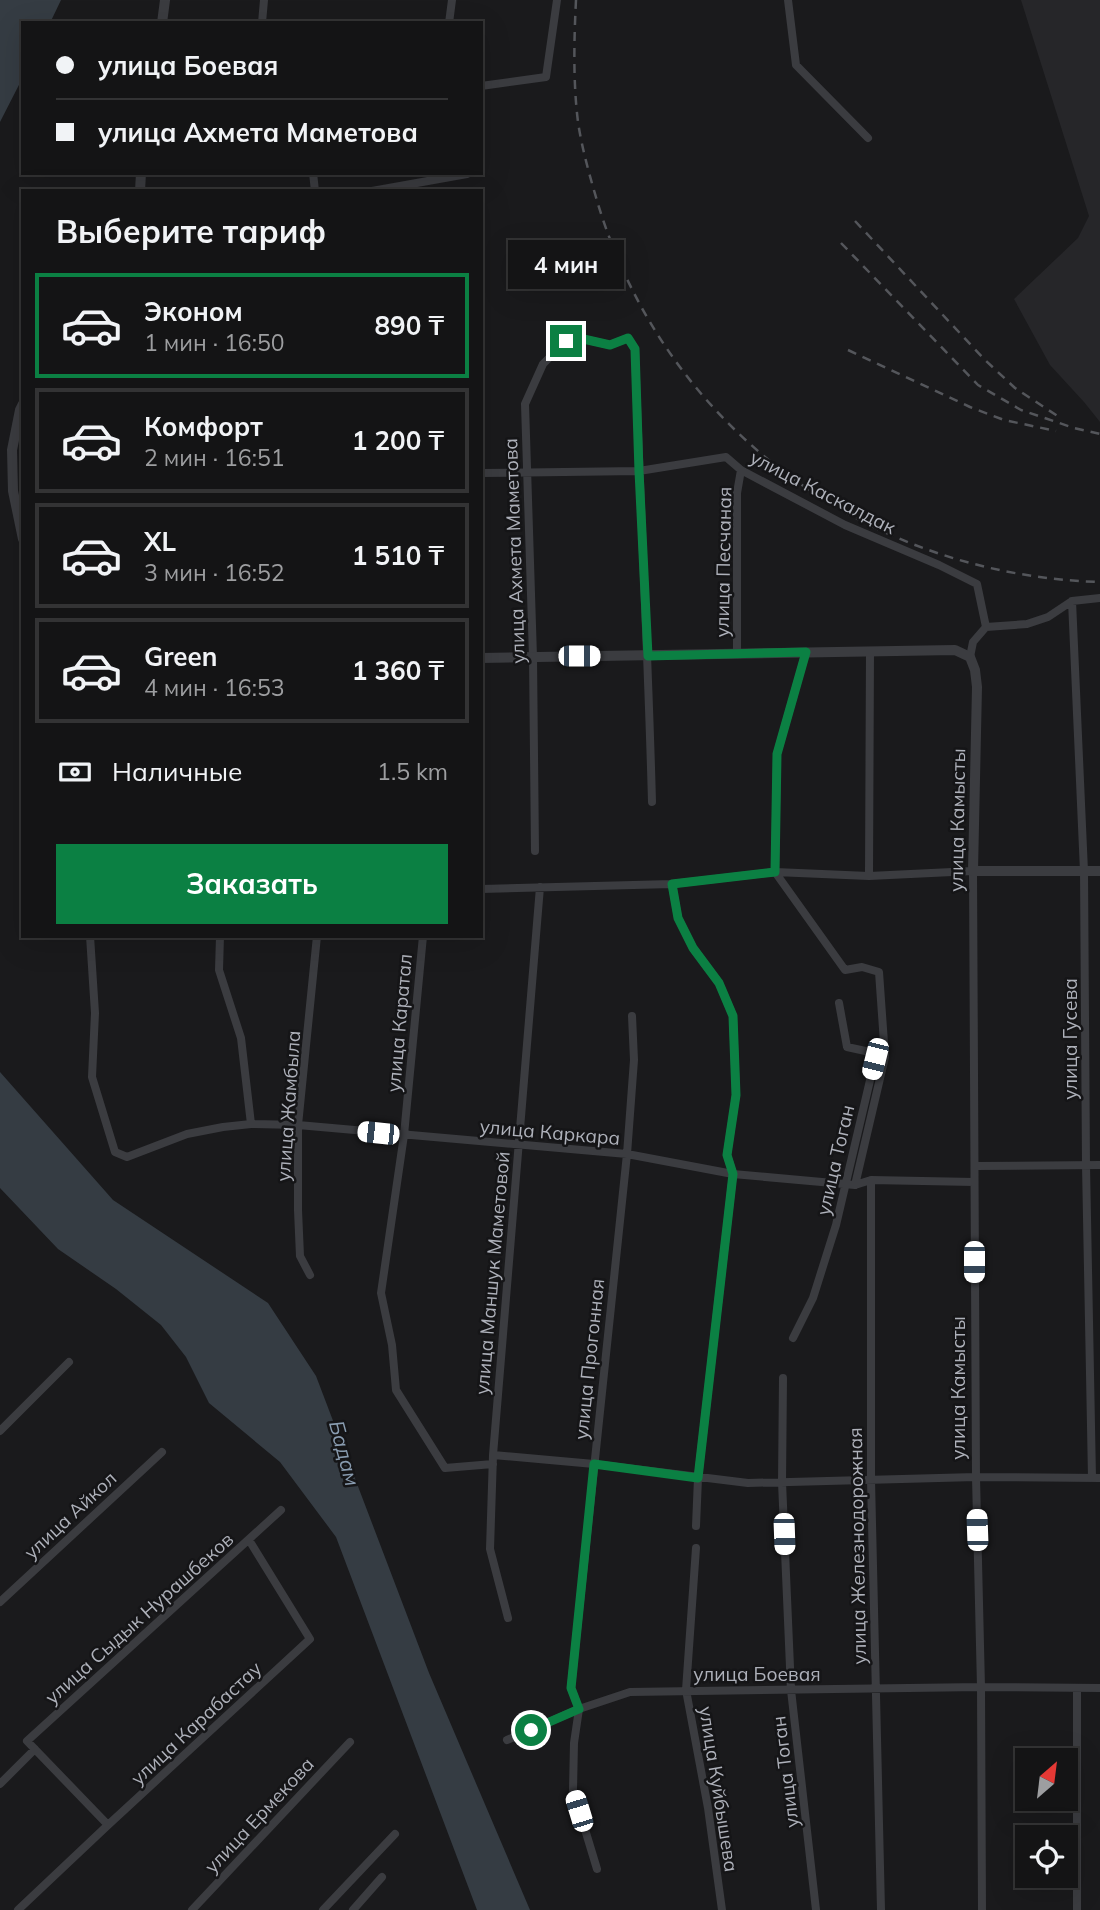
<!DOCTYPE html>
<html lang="ru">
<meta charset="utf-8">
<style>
:root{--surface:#141415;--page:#1d1d1e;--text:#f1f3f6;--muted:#9d9ea0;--line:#333334;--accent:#0b8043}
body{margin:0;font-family:Mulish,sans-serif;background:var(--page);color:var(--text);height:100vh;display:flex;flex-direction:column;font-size:26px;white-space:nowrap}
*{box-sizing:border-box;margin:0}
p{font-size:23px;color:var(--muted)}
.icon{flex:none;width:38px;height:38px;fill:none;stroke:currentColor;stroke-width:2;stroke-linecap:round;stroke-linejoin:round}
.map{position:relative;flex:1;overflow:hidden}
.sheet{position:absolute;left:21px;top:189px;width:462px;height:749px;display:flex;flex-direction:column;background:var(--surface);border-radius:0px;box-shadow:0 7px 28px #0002,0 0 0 2px var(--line)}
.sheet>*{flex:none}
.hud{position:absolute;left:21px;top:21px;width:462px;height:154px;border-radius:0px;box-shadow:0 7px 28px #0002,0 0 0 2px var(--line);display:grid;align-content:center;height:154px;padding:0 35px;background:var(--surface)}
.needle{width:46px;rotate:28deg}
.buttons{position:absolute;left:1015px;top:1748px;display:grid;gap:14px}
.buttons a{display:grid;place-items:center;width:63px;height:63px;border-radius:0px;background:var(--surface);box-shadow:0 7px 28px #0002,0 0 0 2px var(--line);font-size:35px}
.end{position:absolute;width:32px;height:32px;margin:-16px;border:9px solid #0b8043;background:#fff;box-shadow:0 0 0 4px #fff}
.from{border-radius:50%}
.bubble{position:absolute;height:49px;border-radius:0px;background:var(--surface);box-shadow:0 7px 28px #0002,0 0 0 2px var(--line);font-size:23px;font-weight:700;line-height:49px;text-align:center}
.car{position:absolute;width:21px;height:42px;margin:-21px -10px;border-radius:9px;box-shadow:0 0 5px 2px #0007;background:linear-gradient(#fff 24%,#345 0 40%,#fff 0 76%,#345 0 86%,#fff 0)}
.hud b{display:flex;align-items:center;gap:24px;height:66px;font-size:26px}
.hud b+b{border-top:2px solid var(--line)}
.hud i{width:18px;height:18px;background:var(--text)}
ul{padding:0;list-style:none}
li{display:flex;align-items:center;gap:21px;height:105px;margin:0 14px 10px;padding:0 21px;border:4px solid var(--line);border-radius:0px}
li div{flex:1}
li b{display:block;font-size:26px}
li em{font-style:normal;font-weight:700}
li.on{border-color:var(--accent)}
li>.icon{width:63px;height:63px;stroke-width:1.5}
h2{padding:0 35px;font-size:32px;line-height:84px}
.pay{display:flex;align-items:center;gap:18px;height:77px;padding:0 35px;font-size:26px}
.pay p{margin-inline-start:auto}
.primary-button{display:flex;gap:14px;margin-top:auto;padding:14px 35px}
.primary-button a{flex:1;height:80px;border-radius:0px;background:var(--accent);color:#fff;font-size:28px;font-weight:700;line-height:80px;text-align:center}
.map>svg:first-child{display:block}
.built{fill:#262629}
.water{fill:#353c43}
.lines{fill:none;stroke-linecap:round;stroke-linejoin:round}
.minor{stroke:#3b3c40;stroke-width:8}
.tertiary{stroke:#3b3c40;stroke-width:10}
.rail{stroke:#54565b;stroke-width:2.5;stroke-dasharray:9 7;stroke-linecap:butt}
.route{stroke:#0b8043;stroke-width:9}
.labels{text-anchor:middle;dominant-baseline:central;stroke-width:5;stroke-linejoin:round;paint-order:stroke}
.street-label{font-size:19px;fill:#aeb1ba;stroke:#151517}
.water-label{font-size:21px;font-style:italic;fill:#899cb0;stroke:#151517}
</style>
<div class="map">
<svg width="1100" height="1910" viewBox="0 0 1100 1910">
<rect width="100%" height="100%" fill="#1a1a1c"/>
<path class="built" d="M1021 0H1100V422L1084 402 1050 365 1014 299 1078 238 1089 216Z"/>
<path class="water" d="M0 0H61L50 23H23V77L0 122Z
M0 1072 113 1200 268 1303 316 1376 429 1673 530 1910H477L336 1537 280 1462 209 1403 186 1357 161 1325 116 1289 58 1249 0 1188Z"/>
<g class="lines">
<path class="minor" d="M788 0 796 65 868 138
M262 23 264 0
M449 23 452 0
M481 86 546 77 557 0
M313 173 315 191
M372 191 467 174
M481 473 639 471 726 457 741 470 845 525 939 565 977 584 986 627
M1072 601 1084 871 1086 1165 1092 1478
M806 652 777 754 775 872 845 970 862 967 879 972 885 1057 855 1185
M737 654V493L741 470
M970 657 973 642 986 627 1027 624 1048 617 1072 601 1100 598
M535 851 533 657 525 404 543 364 566 341 579 338 610 345 628 338 635 349C640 500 648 651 652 802
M869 876 870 651
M672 884 678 918 693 948 719 983 733 1016 736 1095 727 1155 733 1174 698 1478 696 1526
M481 889 672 884 775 872 869 876 973 871 976 1477 981 1687 982 1910
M90 936 95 1013 92 1077 115 1152 127 1157 187 1134 223 1127 251 1124 298 1125 627 1154 733 1174 855 1185 871 1180 974 1182
M220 936 219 970 241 1038 251 1124
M423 936 404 1135 381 1293 392 1345 396 1390 445 1468 493 1464
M975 1166 1100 1165
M871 1180V1480L881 1910
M310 1275 300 1256 298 1210V1125L317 936
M793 1338 813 1298 836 1225 875 1059 870 1052 847 1047 839 1003
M783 1378 782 1482 791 1690 816 1910
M0 1431 69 1362
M493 1455 594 1464 748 1483 976 1477 1100 1478
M696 1548 686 1690 708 1808 722 1910
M0 1602 162 1452
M508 1618 490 1549 493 1455 540 887
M507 1740 579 1709 630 1692 981 1687 1100 1688
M0 1784 35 1749
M108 1825 27 1741 281 1510
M597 1869 573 1790 574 1743 579 1709 571 1688 627 1154 634 1060 632 1016
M18 1910 108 1825 310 1639 249 1540
M192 1910 350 1742
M323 1910 395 1834
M353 1910 382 1877
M1077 1910V1688"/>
<path class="tertiary" d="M162 23 165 0
M140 191 141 173
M23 404 20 410 12 450 13 491 23 539
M481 658 955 650 970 657 975 670 977 687 973 871H1100"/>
<path class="rail" d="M576 0C574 40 573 82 578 122 582 149 590 177 598 204 666 428 867 575 1100 582
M855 221 985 360 1015 388 1059 417
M841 243 978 385 1021 410 1074 428 1100 434
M848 350 970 407 1004 420 1056 431"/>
</g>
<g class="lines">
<path class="route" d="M531 1730 579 1709 571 1688 594 1464 698 1478 733 1174 727 1155 736 1095 733 1016 719 983 693 948 678 918 672 884 775 872 777 754 806 652 648 656 639 471 635 349 628 338 610 345 579 338 566 341"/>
</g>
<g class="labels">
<g class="street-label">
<text transform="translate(823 492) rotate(27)">улица Каскалдак</text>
<text transform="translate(514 551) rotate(-92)">улица Ахмета Маметова</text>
<text transform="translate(723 562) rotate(-89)">улица Песчаная</text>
<text transform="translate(957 820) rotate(-89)">улица Камысты</text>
<text transform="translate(399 1023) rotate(-85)">улица Каратал</text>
<text transform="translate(1070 1039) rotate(-90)">улица Гусева</text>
<text transform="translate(288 1106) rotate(-86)">улица Жамбыла</text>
<text transform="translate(550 1132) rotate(5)">улица Каркара</text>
<text transform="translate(835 1160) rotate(-77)">улица Тоган</text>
<text transform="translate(492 1273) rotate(-85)">улица Маншук Маметовой</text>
<text transform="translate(589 1359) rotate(-84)">улица Прогонная</text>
<text transform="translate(958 1388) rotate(-90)">улица Камысты</text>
<text transform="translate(70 1515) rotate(-43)">улица Айкол</text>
<text transform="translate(857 1546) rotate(-91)">улица Железнодорожная</text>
<text transform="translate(139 1618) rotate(-42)">улица Сыдык Нурашбеков</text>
<text x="757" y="1674">улица Боевая</text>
<text transform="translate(196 1723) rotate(-43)">улица Карабастау</text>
<text transform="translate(785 1772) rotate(-97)">улица Тоган</text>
<text transform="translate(719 1789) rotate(81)">улица Куйбышева</text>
<text transform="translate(259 1815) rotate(-47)">улица Ермекова</text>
</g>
<g class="water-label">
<text transform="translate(345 1453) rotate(75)">Бадам</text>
</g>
</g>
</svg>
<div class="buttons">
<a><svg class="needle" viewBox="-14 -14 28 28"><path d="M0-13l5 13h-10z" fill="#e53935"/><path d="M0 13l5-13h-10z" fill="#9d9ea0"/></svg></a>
<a><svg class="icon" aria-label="locate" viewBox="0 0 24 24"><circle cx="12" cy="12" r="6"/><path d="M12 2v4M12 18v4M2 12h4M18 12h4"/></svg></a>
</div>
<i class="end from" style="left:531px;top:1730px"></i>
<i class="end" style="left:566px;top:341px"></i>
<div class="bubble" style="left:508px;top:240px;width:116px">4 мин</div>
<i class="car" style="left:579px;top:656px;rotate:90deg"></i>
<i class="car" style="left:875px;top:1059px;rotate:194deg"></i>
<i class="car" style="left:378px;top:1133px;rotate:276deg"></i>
<i class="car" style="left:974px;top:1262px;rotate:180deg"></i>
<i class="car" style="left:977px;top:1530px;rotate:358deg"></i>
<i class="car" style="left:784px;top:1534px;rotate:178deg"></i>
<i class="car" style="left:579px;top:1811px;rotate:343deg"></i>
<div class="hud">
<b><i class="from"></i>улица Боевая</b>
<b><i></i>улица Ахмета Маметова</b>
</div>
<section class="sheet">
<h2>Выберите тариф</h2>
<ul>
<li class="on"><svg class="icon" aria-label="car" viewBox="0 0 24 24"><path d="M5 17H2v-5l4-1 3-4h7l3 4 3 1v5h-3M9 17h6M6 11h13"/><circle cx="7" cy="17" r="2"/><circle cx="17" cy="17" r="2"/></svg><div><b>Эконом</b><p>1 мин · 16:50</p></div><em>890 ₸</em></li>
<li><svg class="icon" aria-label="car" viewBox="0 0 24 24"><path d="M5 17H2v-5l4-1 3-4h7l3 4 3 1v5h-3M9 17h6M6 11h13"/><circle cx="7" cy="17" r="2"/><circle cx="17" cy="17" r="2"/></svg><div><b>Комфорт</b><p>2 мин · 16:51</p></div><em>1 200 ₸</em></li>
<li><svg class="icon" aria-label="car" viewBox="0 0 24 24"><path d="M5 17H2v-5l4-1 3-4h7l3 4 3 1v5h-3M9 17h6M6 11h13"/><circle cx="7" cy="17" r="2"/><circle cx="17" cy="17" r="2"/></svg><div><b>XL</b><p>3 мин · 16:52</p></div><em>1 510 ₸</em></li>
<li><svg class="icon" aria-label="car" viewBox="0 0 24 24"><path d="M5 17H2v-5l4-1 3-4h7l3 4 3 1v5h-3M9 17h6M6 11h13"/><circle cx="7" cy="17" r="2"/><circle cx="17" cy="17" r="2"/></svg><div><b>Green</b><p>4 мин · 16:53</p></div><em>1 360 ₸</em></li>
</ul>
<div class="pay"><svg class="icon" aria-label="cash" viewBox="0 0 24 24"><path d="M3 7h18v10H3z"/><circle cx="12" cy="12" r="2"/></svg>Наличные<p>1.5 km</p></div>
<div class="primary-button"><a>Заказать</a></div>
</section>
</div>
